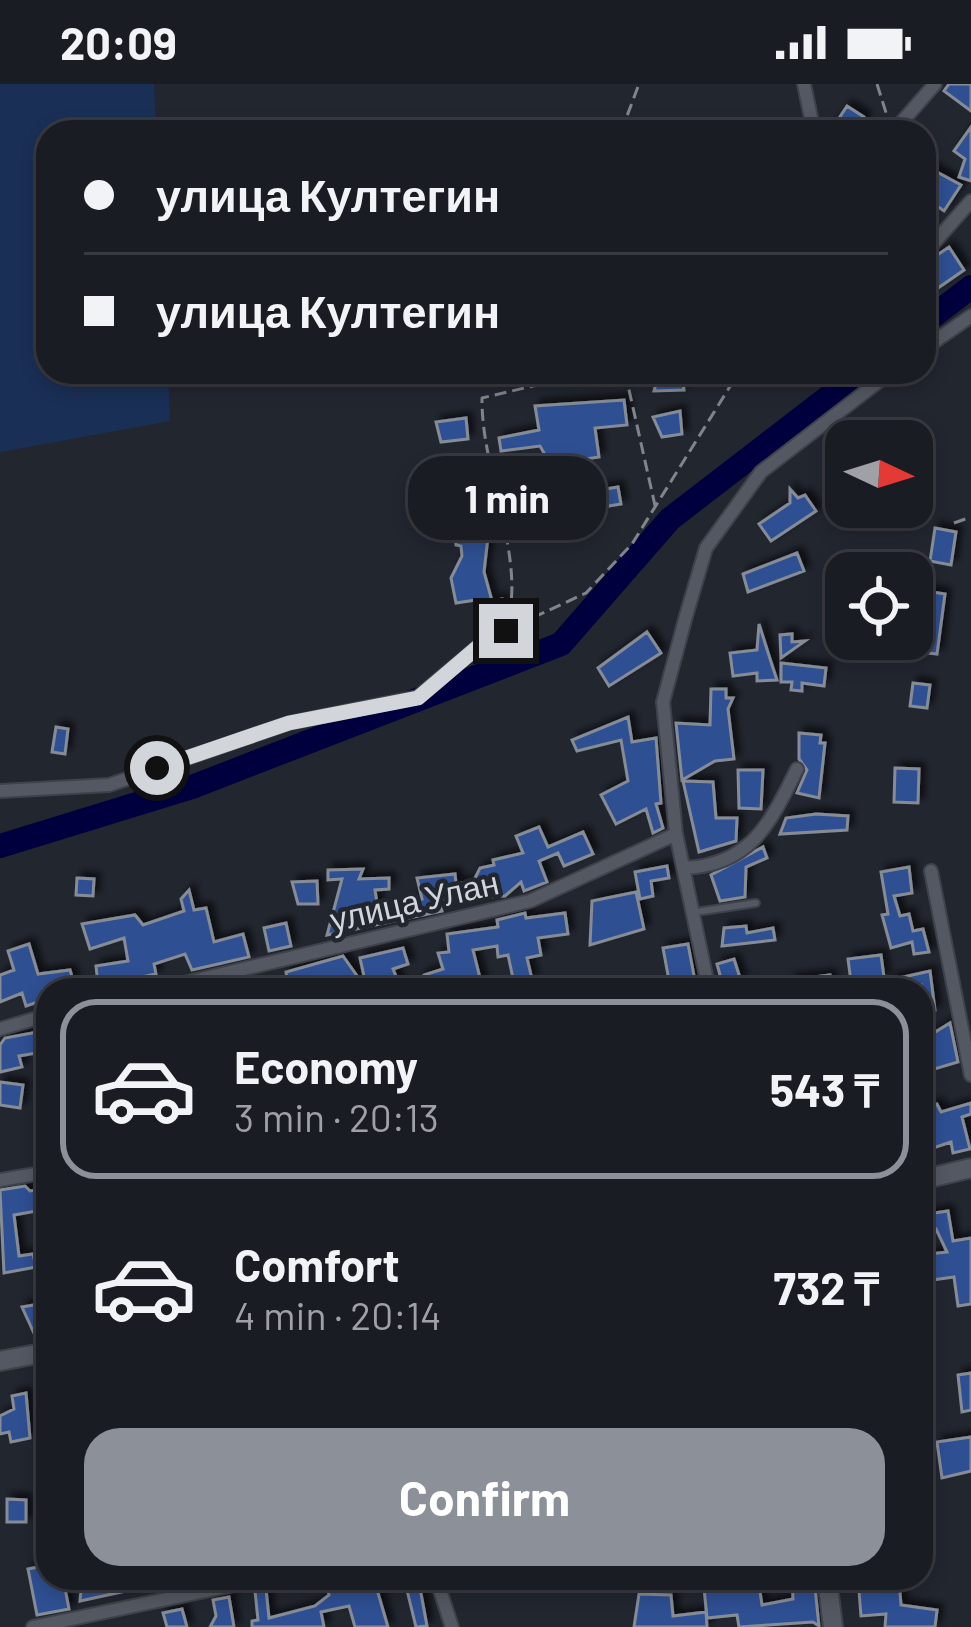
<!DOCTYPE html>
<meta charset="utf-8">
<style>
:root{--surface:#1a1c23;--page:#23252b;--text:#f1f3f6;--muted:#9fa1a6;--line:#383a41;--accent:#8c9099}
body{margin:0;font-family:Barlow,sans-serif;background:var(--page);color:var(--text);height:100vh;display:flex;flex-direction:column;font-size:45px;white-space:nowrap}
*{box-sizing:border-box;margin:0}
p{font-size:39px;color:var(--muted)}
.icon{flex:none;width:66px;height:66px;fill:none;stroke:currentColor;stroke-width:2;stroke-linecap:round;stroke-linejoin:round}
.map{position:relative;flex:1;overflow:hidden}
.panel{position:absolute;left:36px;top:894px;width:897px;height:612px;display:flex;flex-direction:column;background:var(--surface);border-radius:36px;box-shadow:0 6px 18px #0003,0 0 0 3px var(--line)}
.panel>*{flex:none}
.banner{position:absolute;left:36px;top:36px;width:900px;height:264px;border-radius:36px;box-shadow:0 6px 18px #0003,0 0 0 3px var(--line);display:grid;align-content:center;height:264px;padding:0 48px;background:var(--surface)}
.needle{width:78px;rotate:94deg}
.controls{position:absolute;left:825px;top:336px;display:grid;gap:24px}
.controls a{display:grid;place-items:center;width:108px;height:108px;border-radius:24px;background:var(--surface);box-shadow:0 6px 18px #0003,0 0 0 3px var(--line);font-size:60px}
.end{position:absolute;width:54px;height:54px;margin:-27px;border:15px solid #d2d5da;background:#111;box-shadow:0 0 0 6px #111}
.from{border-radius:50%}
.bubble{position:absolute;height:84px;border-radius:36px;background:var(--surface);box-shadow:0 6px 18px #0003,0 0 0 3px var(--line);font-size:39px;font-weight:700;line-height:84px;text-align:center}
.banner b{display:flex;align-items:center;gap:42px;height:114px;font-size:45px}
.banner b+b{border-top:3px solid var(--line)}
.banner i{width:30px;height:30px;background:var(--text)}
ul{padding:21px 0 0;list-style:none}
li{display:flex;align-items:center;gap:36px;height:180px;margin:0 24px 18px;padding:0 24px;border:6px solid transparent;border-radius:36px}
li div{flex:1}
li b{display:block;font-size:45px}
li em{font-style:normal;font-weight:700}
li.on{border-color:var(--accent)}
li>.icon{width:108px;height:108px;stroke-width:1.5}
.button{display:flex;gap:24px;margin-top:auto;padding:24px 48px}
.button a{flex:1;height:138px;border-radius:36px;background:var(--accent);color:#fff;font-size:48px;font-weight:700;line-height:138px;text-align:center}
.status{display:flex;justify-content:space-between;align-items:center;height:84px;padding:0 60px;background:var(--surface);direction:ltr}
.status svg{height:33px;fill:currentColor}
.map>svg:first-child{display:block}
.green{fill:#1a2f56}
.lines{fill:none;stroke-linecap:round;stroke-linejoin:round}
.river{stroke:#00003e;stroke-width:24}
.building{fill:#2d5092;stroke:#868c96;stroke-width:3;filter:url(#shadow)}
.lane-casing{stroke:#3f424a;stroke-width:10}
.street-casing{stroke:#3f424a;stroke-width:16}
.secondary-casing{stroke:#3f424a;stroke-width:22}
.path{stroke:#81848b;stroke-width:3;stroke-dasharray:12 6;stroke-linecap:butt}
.lane{stroke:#535862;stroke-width:6}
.street{stroke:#535862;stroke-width:12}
.secondary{stroke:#535862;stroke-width:18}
.route{stroke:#d2d5da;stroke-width:15}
.labels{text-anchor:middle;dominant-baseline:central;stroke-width:9;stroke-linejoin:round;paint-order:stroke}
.street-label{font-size:33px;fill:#d2d5da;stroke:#22262f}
</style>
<div class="status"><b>20:09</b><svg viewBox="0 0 49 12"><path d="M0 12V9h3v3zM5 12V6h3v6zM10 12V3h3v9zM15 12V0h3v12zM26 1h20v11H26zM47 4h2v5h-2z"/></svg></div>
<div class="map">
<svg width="971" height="1543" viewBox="0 0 971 1543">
<defs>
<filter id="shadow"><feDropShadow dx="5.5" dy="-5.5" stdDeviation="3" flood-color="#0009"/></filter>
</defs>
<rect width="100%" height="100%" fill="#22262f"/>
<path class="green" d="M0 0H154L156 48H48V288H168L170 337 0 368Z"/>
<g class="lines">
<path class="river" d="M924 239 971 203
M0 762 192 703 561 560 670 435 861 288"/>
</g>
<path class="building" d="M949 0H971V27L944 7Z
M847 22 864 33 862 48 834 42Z
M971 43V97L959 93 965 75 954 67Z
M924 81 961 101 944 127 924 113Z
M949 163 964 186 938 204 924 180Z
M682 289 684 306 654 307 658 292Z
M624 316 627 341 595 344 599 373 573 377 576 399 547 404 548 411H522L519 396 549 390 548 376 540 362 501 367 499 354 539 346 535 322Z
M680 327 682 350 662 353 653 333Z
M466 334 468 355 441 358 436 338Z
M618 403 621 420 591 425 588 408Z
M790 405 798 414 805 411 816 427 771 457 759 440 790 419Z
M463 408 467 424 460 448 489 444 484 488 492 517 502 515 504 524 479 530 476 516 456 519 451 494 462 472 461 462 456 461 453 437 440 434 437 412Z
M548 433 550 453 527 456 524 437Z
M935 444 956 448 951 481 930 477Z
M797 469 804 487 748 508 743 490Z
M926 507 945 510 937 570 919 568Z
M759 540 772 581 777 596 757 597V589L733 592 730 569 757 566Z
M647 548 661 569 609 602 598 584Z
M792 550V558L805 557 781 574 780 551Z
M781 579 826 584 824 602 802 599V607L791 606 792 598H781Z
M913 599 930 601 927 624 910 622Z
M711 605H726V614H733L728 625 734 675 715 677 682 696 676 639 710 641Z
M628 633 632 658 656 654 661 719 656 720 663 744 653 749 646 725 616 740 601 711 628 697 621 656 577 667 572 656Z
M56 643 68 645 65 670 52 668Z
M799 649 821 651 820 659H825L819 714 797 709 807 686 799 675Z
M895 684 919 685 918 719 894 718Z
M738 686H763L761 725 739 724Z
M683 697 713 698 716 734H737L736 757 699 768Z
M816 730 848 732 847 746 780 750 786 734Z
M539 743 548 763 583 748 593 770 564 782 558 769 539 777 547 798 524 807 521 798 505 812 439 816 442 827 327 851 342 795 328 796V786L363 785 359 795 389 794V805L375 806 379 832 406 828 404 819 422 815 417 794 455 790 456 799 473 798 480 784 494 781 493 776 523 769 516 752Z
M763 763 767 774 746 783 745 813 720 817 711 791Z
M667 782 669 794 651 797 653 812 640 815 635 788Z
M909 783 912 809 894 812 900 832 909 830 913 847 923 845 929 868 914 870 912 858 891 864 882 831 888 830 881 788Z
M77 794 94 795 93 812 76 811Z
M317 797 318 820H298L292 798Z
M189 806 194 826 206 824 214 858 243 850 249 873 192 886 185 870 154 880 156 890 122 897 123 904 98 901 96 882 128 877 124 854 90 865 82 840 135 831 143 841 184 827 181 815Z
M636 808 644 845 590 861 592 817Z
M525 829 526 834 565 829 568 850 538 854 541 871 527 874 532 895 514 899 508 871 498 873 497 862 473 866 483 906H473L471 898 447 900 449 906 418 900 424 891 443 885 438 869 449 868 447 850 498 843 497 836Z
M286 839 291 862 269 867 264 844Z
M746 842 747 849 773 844 775 856 722 862 724 844Z
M29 860 38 890 70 886 76 906H44L47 915 26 922 22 909 0 918V891L14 886 8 867Z
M688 860 695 897 670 902 663 864Z
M403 864 408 880 393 885 400 902 367 906 360 874Z
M881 871 884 893 851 898 848 875Z
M343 872 367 906H289L286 888Z
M734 875 741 897 723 902 717 880Z
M930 887 935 926 921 927V901L891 906 890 896Z
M830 891 833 906H791L790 896Z
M950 939 958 978 921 989 924 955Z
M48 946V967L19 972 22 983 0 988V961L5 954Z
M0 998 23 1001 20 1024 0 1021Z
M971 1019V1030L962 1033 970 1065 953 1069 951 1058 927 1066 921 1025 937 1020 941 1028Z
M25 1102 30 1107 48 1104V1125L14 1131 19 1172 33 1170 36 1183 4 1189 0 1106Z
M948 1127 953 1157 971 1154V1220L958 1222 954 1193 932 1196 929 1170 947 1168 936 1145 921 1147V1131Z
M46 1219 48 1255 37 1256 22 1223Z
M971 1289V1326L962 1328 958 1291Z
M26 1309 30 1354 11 1358 9 1348 0 1350V1332L14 1325 12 1312Z
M971 1353V1387L942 1394 937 1358Z
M7 1415 26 1416V1438H7Z
M48 1481V1494H63L69 1525 37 1531 28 1485Z
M82 1494H142L144 1503 80 1517Z
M350 1494 357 1507 376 1502 388 1543H355L349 1522 321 1528 324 1543H252V1537L258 1536 255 1507 266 1505 269 1534 315 1522 329 1511 325 1496Z
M404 1494H423L420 1504 427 1542 416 1543Z
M667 1494H758L762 1521 793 1515 792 1494H814L819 1542 813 1538 739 1543 737 1531 707 1534 704 1504 667 1503Z
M858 1494 899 1496 901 1521 937 1526 935 1543H885L886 1530 861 1532Z
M639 1510 671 1511 673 1532 706 1528 707 1543H634Z
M229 1513 234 1543H210L216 1532 213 1516Z
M182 1525 187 1543H167L163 1529Z"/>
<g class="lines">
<g class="lane-casing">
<path id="lane" d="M696 828 756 819"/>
</g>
<g class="street-casing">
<path id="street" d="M804 0 814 48
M893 48 935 0
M924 170 971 117
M924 265 971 232
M0 707 109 701 289 639 418 613 486 556 506 547
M685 784C752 781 771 737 797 685
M931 787 971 991
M155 906 530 817 676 750
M709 906 676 750 663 618 686 532 706 464 761 388 891 288
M0 945 48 931
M0 1096 48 1088
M436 1494 452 1543
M33 1543 267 1494"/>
</g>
<g class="secondary-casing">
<path id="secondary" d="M921 1096 971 1084
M0 1277 48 1268
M827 1494 833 1543"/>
</g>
<path class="path" d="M877 0 888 35
M621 48 639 0
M625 288 656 426
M954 439 971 433
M509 532C523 467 481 384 482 314L592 288
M517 541 586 509 632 460 739 288"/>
<use href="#lane" class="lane"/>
<use href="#street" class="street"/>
<use href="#secondary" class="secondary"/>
</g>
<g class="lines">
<path class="route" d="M157 684 289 639 418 614 486 556 506 547"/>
</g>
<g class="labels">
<g class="street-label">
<text transform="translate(414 816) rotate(-13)">улица Улан</text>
</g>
</g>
</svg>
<div class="controls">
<a><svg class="needle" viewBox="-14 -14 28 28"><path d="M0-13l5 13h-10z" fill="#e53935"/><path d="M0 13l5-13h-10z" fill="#9fa1a6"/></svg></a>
<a><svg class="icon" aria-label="locate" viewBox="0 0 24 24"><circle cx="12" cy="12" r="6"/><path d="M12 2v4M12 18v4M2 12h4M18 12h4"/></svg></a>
</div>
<i class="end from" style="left:157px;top:684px"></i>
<i class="end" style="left:506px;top:547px"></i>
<div class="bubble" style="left:408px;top:372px;width:198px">1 min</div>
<div class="banner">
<b><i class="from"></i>улица Култегин</b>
<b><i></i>улица Култегин</b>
</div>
<section class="panel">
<ul>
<li class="on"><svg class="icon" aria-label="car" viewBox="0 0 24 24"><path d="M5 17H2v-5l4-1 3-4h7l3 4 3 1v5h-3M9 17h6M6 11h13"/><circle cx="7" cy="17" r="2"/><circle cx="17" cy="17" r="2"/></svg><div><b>Economy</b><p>3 min · 20:13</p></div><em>543 ₸</em></li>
<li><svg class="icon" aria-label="car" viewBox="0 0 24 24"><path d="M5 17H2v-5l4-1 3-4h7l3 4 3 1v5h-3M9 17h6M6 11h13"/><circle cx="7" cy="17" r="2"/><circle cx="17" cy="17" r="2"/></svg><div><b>Comfort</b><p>4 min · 20:14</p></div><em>732 ₸</em></li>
</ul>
<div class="button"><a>Confirm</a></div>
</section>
</div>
